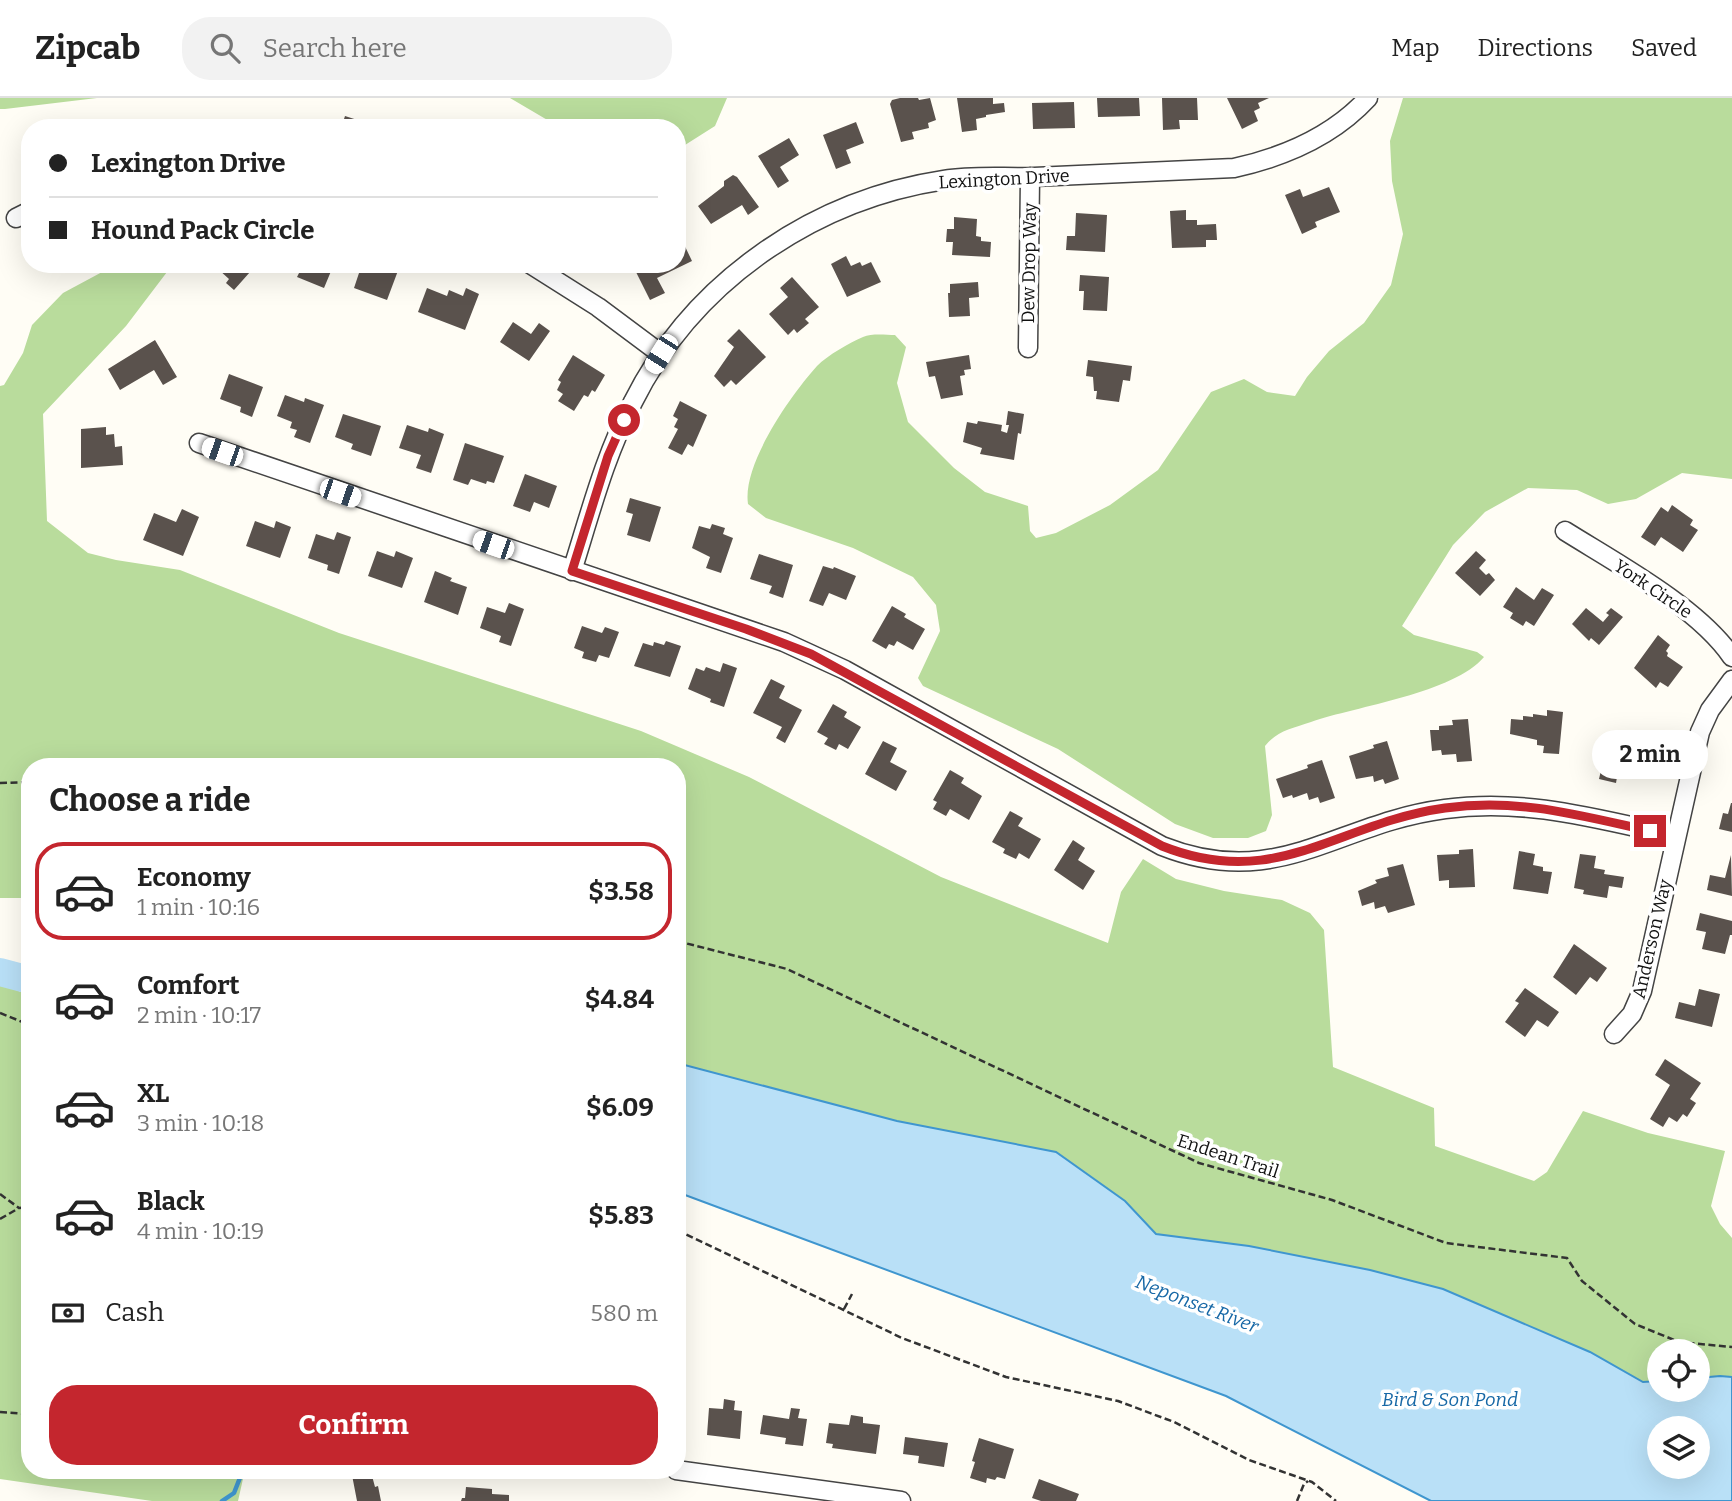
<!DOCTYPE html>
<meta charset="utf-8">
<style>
:root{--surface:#fff;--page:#f2f2f2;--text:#222;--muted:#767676;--line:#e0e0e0;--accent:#c4262e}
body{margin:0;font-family:Bitter,serif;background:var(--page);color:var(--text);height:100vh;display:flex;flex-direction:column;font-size:26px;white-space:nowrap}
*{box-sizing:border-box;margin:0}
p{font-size:23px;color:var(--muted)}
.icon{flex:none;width:38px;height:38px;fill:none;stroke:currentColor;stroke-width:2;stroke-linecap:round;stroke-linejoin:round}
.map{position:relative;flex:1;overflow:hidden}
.drawer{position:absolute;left:21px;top:660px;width:665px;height:721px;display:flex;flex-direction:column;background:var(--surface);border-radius:28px;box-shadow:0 7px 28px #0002}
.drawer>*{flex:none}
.banner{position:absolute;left:21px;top:21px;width:665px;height:154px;border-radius:28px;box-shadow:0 7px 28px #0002;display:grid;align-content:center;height:154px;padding:0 28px;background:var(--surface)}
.controls{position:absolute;left:1647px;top:1241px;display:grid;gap:14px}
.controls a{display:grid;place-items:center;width:63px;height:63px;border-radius:50%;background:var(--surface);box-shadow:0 7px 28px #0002;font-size:35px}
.end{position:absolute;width:32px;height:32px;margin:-16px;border:9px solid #c4262e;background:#fff;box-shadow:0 0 0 4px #fff}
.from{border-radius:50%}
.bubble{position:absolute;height:49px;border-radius:24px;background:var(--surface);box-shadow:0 7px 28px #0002;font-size:23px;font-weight:700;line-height:49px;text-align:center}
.car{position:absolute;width:21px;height:42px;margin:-21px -10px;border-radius:9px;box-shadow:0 0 5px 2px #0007;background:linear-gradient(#fff 24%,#345 0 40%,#fff 0 76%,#345 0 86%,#fff 0)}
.banner b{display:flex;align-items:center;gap:24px;height:66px;font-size:26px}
.banner b+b{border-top:2px solid var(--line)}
.banner i{width:18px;height:18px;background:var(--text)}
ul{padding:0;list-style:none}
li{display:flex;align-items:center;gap:21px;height:98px;margin:0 14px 10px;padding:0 14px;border:4px solid transparent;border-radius:28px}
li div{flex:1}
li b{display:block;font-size:26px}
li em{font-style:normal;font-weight:700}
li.selected{border-color:var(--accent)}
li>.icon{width:63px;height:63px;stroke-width:1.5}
h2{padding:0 28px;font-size:32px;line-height:84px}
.pay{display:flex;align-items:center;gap:18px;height:77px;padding:0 28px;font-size:26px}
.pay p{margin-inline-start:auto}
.cta{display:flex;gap:14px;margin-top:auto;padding:14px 28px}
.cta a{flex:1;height:80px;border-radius:28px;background:var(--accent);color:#fff;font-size:28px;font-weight:700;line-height:80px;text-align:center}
header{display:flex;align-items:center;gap:42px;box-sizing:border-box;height:98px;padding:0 35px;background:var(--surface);border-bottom:2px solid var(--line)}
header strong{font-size:33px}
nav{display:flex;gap:38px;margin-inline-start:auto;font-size:24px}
.search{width:490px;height:63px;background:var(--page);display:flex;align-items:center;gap:18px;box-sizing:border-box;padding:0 24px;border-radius:28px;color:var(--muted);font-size:26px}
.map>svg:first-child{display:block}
.forest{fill:#b9dc9c}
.water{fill:#b9e0f7;stroke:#3f96cf;stroke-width:2;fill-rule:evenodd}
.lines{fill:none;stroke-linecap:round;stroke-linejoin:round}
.stream{stroke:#3f96cf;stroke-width:4.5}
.river{stroke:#b9e0f7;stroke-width:28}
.building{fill:#5a524d}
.street-casing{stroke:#444;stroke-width:21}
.path{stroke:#333;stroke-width:2.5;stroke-dasharray:7 3.5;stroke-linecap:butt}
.street{stroke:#fff;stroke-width:18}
.route{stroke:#c4262e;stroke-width:9}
.labels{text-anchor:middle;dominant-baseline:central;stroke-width:7;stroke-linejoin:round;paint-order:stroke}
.street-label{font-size:18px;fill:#111;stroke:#fff}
.water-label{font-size:19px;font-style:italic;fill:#1768a6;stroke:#fff}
</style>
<header>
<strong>Zipcab</strong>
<div class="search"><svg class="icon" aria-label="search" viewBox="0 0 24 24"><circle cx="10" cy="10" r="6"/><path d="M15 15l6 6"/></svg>Search here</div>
<nav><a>Map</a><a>Directions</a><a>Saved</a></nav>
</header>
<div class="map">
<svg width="1732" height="1403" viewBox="0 0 1732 1403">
<rect width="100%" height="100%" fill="#fffdf5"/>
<path class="forest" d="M0 0H97L5 11H0Z
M510 0H727L715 28 685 47 677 62V30H561Z
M1403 0H1732V381L1682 375 1636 401 1608 406 1577 392 1528 390 1485 414 1453 447 1402 528 1414 537 1477 554 1484 559C1454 595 1357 608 1311 624 1291 631 1278 632 1265 648L1272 717 1266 733 1248 740H1213L1175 726 1058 651 923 588 918 580 940 533 936 507 913 479 853 450 766 420 748 406C742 366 791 297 817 268 828 257 849 245 863 239 872 235 886 237 895 237L906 249 897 285 908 324 954 370 985 394 1028 408 1030 433 1036 440 1056 435 1110 407 1158 372 1211 294 1244 281 1267 294 1295 298 1307 279 1329 253 1364 225 1391 187 1403 136 1392 83 1390 43Z
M117 166H170L167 174 126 228 43 316 47 423 88 455 116 462 180 472 339 535 641 633 749 679 941 779 1108 845 1121 794 1143 761 1176 781 1224 793 1282 802 1310 815 1324 832 1333 969 1434 1010 1435 1048 1534 1083 1547 1074 1583 1013 1648 1035 1725 1053 1711 1108 1720 1126 1732 1140V1279L1720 1278 1698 1280V1253H1659V1283L1643 1284 1590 1254 1443 1191 1249 1148 1156 1136 1125 1103 1056 1054 897 1023 677 965V668H30V800H0V288L4 287 23 255 32 227 63 195Z
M0 885 30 898V1372H245L238 1403H152L0 1381Z"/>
<path class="water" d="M677 965 897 1023 1056 1054 1125 1103 1156 1136 1249 1148 1370 1172 1443 1191 1590 1254 1643 1284 1659 1283V1292H1698V1280L1720 1278 1732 1279V1403H1431L1226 1298 677 1094ZM1659 1330H1698V1368H1659Z"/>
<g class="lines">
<path class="stream" d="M222 1403 234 1395 243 1372"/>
<path class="river" d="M0 874 30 882"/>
</g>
<path class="building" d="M900 0H918L919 2 930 0 936 22 928 25 929 30 912 34 914 41 901 44 890 6 892 2Z
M957 0H993V6L1004 5 1005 14 986 17V19L976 21 977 32 962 34Z
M1097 0H1139L1140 18 1098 19Z
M1162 0H1197L1198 22H1179L1180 31 1163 32Z
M1227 0H1269L1258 5 1260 10 1254 13 1258 23 1242 31Z
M1074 4 1075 30 1033 31 1032 5Z
M345 18 379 29V30H341Z
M856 24 864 45 846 52 851 65 836 71 823 37Z
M789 40 799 57 780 69 789 83 778 90 758 58Z
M733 77 737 79 759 109 748 117 742 107 711 126 698 108 724 88V83Z
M1329 89 1340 114 1315 124 1317 129 1302 136 1285 97 1300 91 1303 99Z
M1186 112V122H1197V127L1216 126 1217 142H1206V149L1172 150 1170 113Z
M1076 115 1107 117 1105 154 1066 152 1067 138H1075Z
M954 119 977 121 976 138 981 139V143L991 144 990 159 952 157 953 144H946L947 131H954Z
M681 140 692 163 657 180 665 195 650 202 632 166H677V142Z
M846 158 851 168 860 164 862 168 871 164 881 184 847 199 831 166Z
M207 166H257L234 192 226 185 229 181 218 171 216 174Z
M291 166H334L324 190 297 179 300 173 290 169Z
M362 166 383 172 385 166 399 170 387 202 354 190Z
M1080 177 1109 179 1107 213 1083 212 1084 193H1079Z
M792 179 819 209 805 221 809 225 797 235 794 231 788 237 769 216 788 199 780 190Z
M978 184 979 199 969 200 970 218 949 219 948 195H950V186Z
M427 190 447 198 449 192 463 198 466 190 479 196 465 232 418 214Z
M513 224 531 236 539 225 550 233 529 263 500 244Z
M739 231 766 259 736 287 731 282 724 289 714 278 734 249 727 243Z
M155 242 177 279 163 287 154 272 120 292 108 271Z
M573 257 605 277 595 294 592 292 588 299 584 297 574 313 558 303 563 296 557 292 561 284 558 282Z
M969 257 971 271 964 272 965 277 960 278 963 297 941 301 935 278 929 279 926 264Z
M1088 262 1132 268 1130 283 1123 282 1119 304 1096 301 1097 293H1094L1093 279 1086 278Z
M229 276 263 289 252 319 240 314 241 309 220 301Z
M285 297 304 304 305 300 324 307 310 345 294 339 297 332 290 330 292 324 277 318Z
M680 303 707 317 693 349 688 346 682 357 668 350 678 331 674 329 678 321 673 318Z
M1008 313 1024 316 1021 336 1018 335 1014 362 980 356 982 350 963 344 967 324 977 326 978 323 1002 327 1001 333 1007 335 1009 327H1006Z
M343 316 381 328 371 358 351 351 353 346 335 339Z
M407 327 428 334 429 330 444 336 431 375 416 370 421 357 399 350Z
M106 329V337L114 336 115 349 122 348 123 367 81 370V331Z
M465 345 504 358 494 385 487 383 486 386 471 381 468 387 453 382Z
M525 376 557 388 549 410 534 404 530 414 513 408Z
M630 400 661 409 650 444 627 437 633 416 626 414Z
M1672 407 1693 422 1690 427 1698 432 1683 454 1661 439 1655 448 1641 439 1661 409 1668 414Z
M182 411 199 419 183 458 143 442 154 415 176 424Z
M255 423 274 430 276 423 291 429 280 460 246 448Z
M712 426 725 430 723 436 733 440 721 475 706 470 710 459 692 450 699 428 710 431Z
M337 434 351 439 339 476 327 472 328 467 308 460 316 436 334 442Z
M377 453 394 459 396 453 413 460 402 490 368 478Z
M1476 453 1486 462 1479 470 1486 477 1489 475 1495 482 1480 498 1455 475Z
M759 456 793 467 783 500 769 495 772 488 750 481Z
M823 468 833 471 834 469 856 478 846 502 829 495 823 508 809 503Z
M435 473 452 480 450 483 467 489 458 517 424 504Z
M1516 489 1534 502 1542 490 1554 497 1534 528 1526 523 1523 528 1510 520 1513 515 1503 509Z
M509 505 524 511 511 548 499 544 501 538 480 530 487 509 505 515Z
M892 508 906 516 904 519 925 531 913 552 897 543 894 548 889 546 886 551 872 543Z
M1586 510 1603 524 1609 517 1606 515 1611 510 1623 519 1599 547 1591 540 1589 543 1572 526Z
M582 528 602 535 605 529 619 534 609 560 599 557 596 564 582 560 584 554 574 550Z
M1658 537 1670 547 1666 553 1668 555 1667 558 1683 569 1668 589 1660 584 1656 590 1634 570Z
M666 543 681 548 670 579 634 568 643 545 653 548 654 544 664 547Z
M723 565 737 570 724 609 710 604 711 601 688 591 696 570 704 573 706 569 720 574Z
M771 581 785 588 779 600 802 612 785 645 776 640 782 629 753 615Z
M833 606 847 614 844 619 861 629 848 651 839 646 836 652 824 646 828 640 817 634Z
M1547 612 1563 614 1559 656 1543 655 1544 648 1537 647V642L1510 636 1511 621 1523 622V618L1533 619V616L1547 618Z
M1468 621 1472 663 1457 664 1456 656 1442 657 1441 652 1432 653 1430 632H1439V628L1453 627 1452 622Z
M883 643 897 650 890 664 907 673 896 693 865 676Z
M1387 643 1399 681 1385 686 1383 681 1374 684 1373 678 1356 681 1349 658 1374 650 1373 647Z
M1608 643 1623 646V648L1636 651V654L1654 658 1650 678 1623 674 1622 680 1617 679 1616 685 1599 681Z
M1322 662 1335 700 1320 705 1318 699 1309 702 1307 695 1293 700 1292 697 1283 700 1276 681 1308 670 1307 667Z
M950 672 964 680 961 685 982 698 969 722 950 711 946 718 933 711 937 704 933 702Z
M1731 705H1732V734L1719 731 1723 715 1728 716Z
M1010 713 1023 720 1018 728 1041 741 1029 761 1019 755 1016 761 1003 755 1005 751 992 744Z
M1073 742 1085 750 1078 762 1095 773 1083 792 1054 772Z
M1473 751 1475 789 1449 790V782L1439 783 1437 757 1459 756V752Z
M1519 753 1535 756 1533 767 1543 769V773L1552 774 1548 796 1513 791Z
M1580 756 1596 758 1594 770 1605 772 1604 776 1624 779 1622 790 1609 788 1607 800 1583 796 1584 792 1574 790Z
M1731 757 1732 798 1707 792 1710 777 1725 780Z
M1403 766 1415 807 1388 815 1385 808 1375 811 1374 804 1362 808 1358 793 1377 785 1375 782 1389 778 1387 770Z
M1700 815 1732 823V837H1730L1725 856 1702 851 1706 834 1696 832Z
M1574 846 1607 870 1597 884 1590 879 1576 897 1553 879Z
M1525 890 1559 914 1548 929 1537 922 1525 939 1505 924 1519 905 1515 903Z
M1699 891 1720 896 1712 929 1675 920 1679 904 1695 908Z
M1665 961 1701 985 1690 1001 1696 1005 1687 1019 1683 1016 1677 1024 1669 1019 1663 1029 1650 1021 1670 987 1655 977Z
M724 1301 735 1303 734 1312 742 1313 740 1341 707 1337 709 1310 723 1311Z
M791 1310 800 1311 798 1320 807 1321 803 1348 785 1346 786 1340 760 1336 763 1317 789 1321Z
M851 1317 863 1319V1325L880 1327 876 1356 832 1350 833 1346 826 1345 829 1325 849 1327Z
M905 1339 948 1345 944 1369 918 1365 919 1358 903 1356Z
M979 1340 1014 1351 1005 1381 997 1379 995 1382 987 1380 986 1385 970 1380 975 1364 972 1363Z
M371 1374 375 1389 378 1388 381 1403H357L352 1377Z
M1039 1381 1079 1396 1076 1403H1041L1032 1400Z
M466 1389 492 1391V1396L509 1397V1403H461L462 1400H465Z"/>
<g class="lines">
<g class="street-casing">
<path id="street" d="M16 120 30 113
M530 166 598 209 661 256
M1028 250 1030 79
M199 345 784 544 845 572 1162 748C1278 794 1336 725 1445 711 1526 700 1597 721 1676 738
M1565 433C1616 465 1698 509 1732 559
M572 473C590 416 605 357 633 304 693 184 812 102 944 82 973 77 1004 80 1034 79 1100 76 1167 73 1234 70 1284 59 1333 38 1368 0
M1614 936 1632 916 1642 893 1700 634 1710 612 1732 582
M676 1372 901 1403"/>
</g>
<path class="path" d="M0 685 30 684
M677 843 787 871 1199 1065 1332 1102 1446 1145 1567 1160 1582 1183 1635 1226 1679 1244 1732 1249
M0 915 30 927
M0 1096 19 1110
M0 1121 19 1110 30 1109
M677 1132 902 1240 1006 1279 1118 1303 1174 1324 1249 1362 1312 1384 1336 1403
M844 1211 852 1196
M0 1314 30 1316
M1297 1403 1304 1386 1308 1383"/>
<use href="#street" class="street"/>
</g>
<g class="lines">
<path class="route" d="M624 322 608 358 572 473 746 531 811 556 1162 748C1277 794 1337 725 1445 710 1519 700 1578 717 1650 733"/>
</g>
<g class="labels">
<g class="street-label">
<text transform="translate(1004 81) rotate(-3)">Lexington Drive</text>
<text transform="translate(1029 165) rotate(-89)">Dew Drop Way</text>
<text transform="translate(1653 491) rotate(34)">York Circle</text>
<text transform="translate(1652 841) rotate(-77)">Anderson Way</text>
<text transform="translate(1228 1058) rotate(18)">Endean Trail</text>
</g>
<g class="water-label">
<text transform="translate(1197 1206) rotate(21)">Neponset River</text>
<text x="1450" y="1301">Bird &amp; Son Pond</text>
</g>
</g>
</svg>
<div class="controls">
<a><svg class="icon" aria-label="locate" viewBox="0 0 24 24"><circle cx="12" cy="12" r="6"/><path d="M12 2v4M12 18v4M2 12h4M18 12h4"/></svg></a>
<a><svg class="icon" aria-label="layers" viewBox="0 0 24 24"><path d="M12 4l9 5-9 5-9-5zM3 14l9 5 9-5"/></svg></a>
</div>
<i class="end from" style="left:624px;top:322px"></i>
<i class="end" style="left:1650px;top:733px"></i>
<div class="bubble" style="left:1592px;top:632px;width:116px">2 min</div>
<i class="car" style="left:661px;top:256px;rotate:212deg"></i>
<i class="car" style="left:222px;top:354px;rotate:289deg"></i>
<i class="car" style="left:340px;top:395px;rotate:109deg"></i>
<i class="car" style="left:493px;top:447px;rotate:289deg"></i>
<div class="banner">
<b><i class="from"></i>Lexington Drive</b>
<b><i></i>Hound Pack Circle</b>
</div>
<section class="drawer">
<h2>Choose a ride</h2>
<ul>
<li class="selected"><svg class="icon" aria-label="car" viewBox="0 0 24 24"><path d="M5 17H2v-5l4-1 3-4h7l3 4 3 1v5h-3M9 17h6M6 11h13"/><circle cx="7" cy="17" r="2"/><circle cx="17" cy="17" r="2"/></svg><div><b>Economy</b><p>1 min · 10:16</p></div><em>$3.58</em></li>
<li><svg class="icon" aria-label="car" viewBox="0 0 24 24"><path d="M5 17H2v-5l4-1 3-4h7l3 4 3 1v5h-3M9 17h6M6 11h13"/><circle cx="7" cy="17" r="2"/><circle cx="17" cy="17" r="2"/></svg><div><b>Comfort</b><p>2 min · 10:17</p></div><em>$4.84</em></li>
<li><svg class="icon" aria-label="car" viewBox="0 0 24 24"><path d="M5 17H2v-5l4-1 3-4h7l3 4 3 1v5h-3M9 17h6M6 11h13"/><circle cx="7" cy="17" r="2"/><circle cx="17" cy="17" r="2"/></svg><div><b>XL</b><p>3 min · 10:18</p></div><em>$6.09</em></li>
<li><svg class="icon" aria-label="car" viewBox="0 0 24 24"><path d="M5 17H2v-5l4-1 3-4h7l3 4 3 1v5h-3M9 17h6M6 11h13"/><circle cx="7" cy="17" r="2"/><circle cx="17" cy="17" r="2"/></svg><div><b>Black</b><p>4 min · 10:19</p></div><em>$5.83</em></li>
</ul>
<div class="pay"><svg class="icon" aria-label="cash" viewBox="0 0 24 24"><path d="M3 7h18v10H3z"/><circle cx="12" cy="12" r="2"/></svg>Cash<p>580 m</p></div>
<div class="cta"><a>Confirm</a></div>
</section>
</div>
